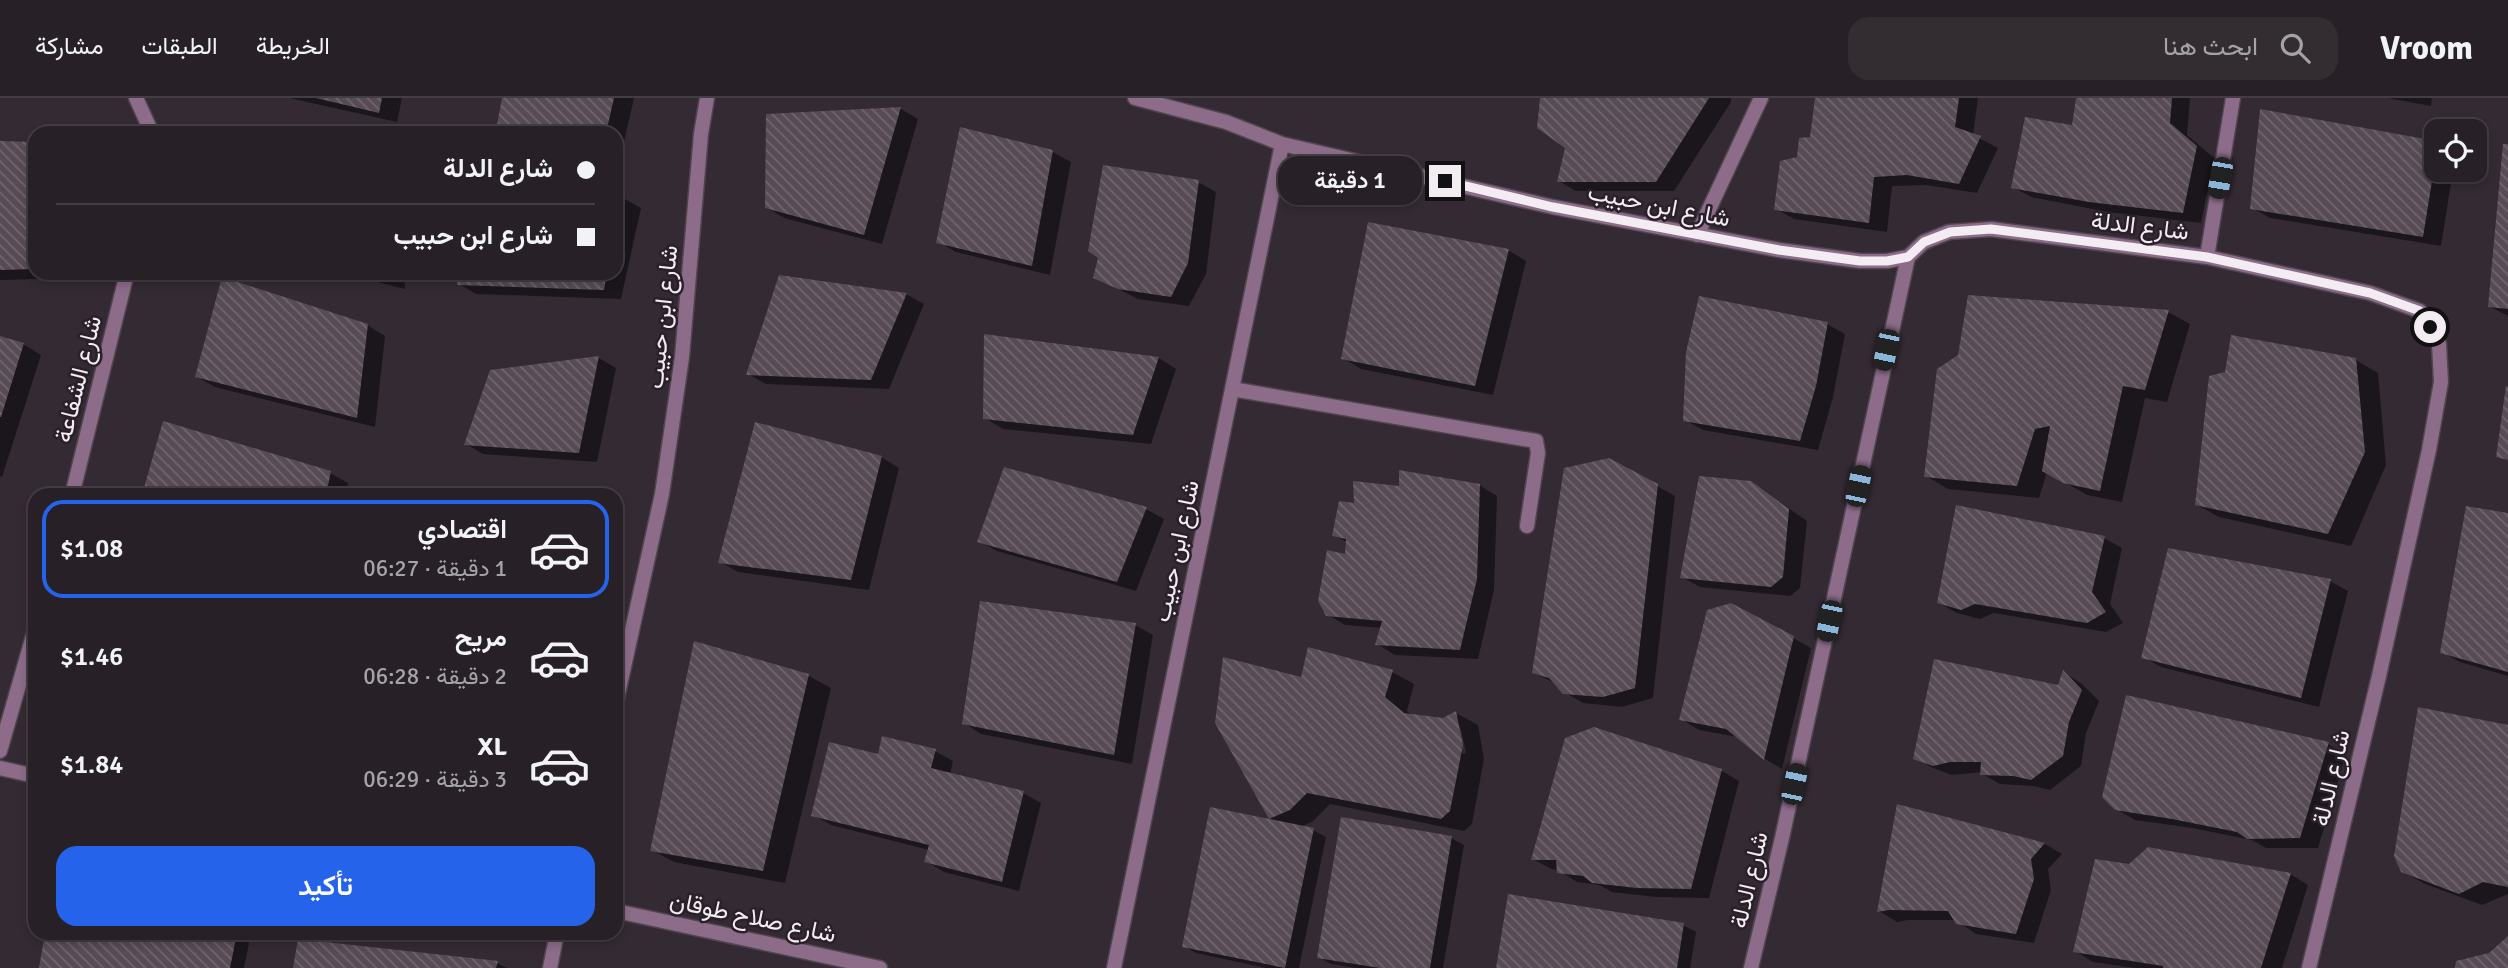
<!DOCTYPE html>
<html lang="ar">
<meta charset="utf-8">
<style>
:root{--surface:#272026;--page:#332d32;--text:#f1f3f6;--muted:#a4a3a7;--line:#433e43;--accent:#2563eb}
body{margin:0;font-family:Signika,Vazirmatn,sans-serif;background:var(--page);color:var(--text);direction:rtl;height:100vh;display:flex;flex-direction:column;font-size:26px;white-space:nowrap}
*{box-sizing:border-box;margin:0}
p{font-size:23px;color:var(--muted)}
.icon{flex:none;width:38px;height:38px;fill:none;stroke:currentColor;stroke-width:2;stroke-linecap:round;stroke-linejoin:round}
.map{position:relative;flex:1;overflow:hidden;direction:ltr}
.sheet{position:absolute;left:28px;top:390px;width:595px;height:452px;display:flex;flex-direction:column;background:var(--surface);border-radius:21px;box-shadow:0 4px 10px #0003,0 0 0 2px var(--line);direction:rtl}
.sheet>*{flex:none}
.banner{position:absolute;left:28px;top:28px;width:595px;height:154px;border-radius:21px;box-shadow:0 4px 10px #0003,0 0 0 2px var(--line);direction:rtl;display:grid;align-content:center;height:154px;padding:0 28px;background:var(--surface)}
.tools{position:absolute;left:2424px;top:21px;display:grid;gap:14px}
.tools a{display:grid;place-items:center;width:63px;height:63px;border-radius:14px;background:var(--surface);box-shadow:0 4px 10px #0003,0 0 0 2px var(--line);font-size:35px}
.end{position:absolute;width:32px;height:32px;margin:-16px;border:9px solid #f3ecf2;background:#111;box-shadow:0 0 0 4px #111}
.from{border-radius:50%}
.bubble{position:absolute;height:49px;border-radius:21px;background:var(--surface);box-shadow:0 4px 10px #0003,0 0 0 2px var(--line);font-size:23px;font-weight:600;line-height:49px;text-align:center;direction:rtl}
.car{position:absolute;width:21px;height:42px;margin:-21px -10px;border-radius:9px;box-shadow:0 0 5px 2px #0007;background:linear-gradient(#222 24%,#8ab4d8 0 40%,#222 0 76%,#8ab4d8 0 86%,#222 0)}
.banner b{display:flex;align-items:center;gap:24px;height:66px;font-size:26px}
.banner b+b{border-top:2px solid var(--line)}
.banner i{width:18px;height:18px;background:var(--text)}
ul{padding:12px 0 0;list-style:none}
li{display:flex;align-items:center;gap:21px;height:98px;margin:0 14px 10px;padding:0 14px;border:4px solid transparent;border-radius:21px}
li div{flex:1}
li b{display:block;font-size:26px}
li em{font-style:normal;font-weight:600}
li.on{border-color:var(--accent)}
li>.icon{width:63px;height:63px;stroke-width:1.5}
.action{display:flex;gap:14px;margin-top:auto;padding:14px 28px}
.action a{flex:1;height:80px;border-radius:21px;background:var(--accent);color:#fff;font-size:28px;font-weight:600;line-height:80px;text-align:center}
header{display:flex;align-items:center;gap:42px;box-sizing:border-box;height:98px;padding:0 35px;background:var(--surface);border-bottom:2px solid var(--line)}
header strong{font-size:33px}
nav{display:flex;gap:38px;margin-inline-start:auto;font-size:24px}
.search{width:490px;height:63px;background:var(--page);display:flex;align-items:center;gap:18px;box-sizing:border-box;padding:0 24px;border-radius:21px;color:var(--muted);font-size:26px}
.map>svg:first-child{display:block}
.shadow{fill:#0007;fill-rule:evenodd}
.building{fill:url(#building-back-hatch)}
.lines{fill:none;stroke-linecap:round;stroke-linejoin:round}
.minor-casing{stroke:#4f454e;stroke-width:17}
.tertiary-casing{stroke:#4f454e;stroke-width:17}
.minor{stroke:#8c6c89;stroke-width:14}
.tertiary{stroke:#8c6c89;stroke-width:14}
.route{stroke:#f3ecf2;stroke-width:9}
.labels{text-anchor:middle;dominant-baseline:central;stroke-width:5;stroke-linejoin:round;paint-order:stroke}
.street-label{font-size:24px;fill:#f3ecf2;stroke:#2a2029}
</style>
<header>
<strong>Vroom</strong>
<div class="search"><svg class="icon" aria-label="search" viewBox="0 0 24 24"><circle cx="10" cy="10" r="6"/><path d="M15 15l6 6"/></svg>ابحث هنا</div>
<nav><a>الخريطة</a><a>الطبقات</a><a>مشاركة</a></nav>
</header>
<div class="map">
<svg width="2508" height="870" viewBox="0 0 2508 870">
<defs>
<pattern id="building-back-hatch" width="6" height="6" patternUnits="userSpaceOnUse" patternTransform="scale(1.75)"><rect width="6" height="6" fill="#574c55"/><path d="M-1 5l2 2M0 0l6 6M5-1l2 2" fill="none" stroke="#70666e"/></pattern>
</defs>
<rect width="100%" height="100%" fill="#342a33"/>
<path class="shadow" d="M289 0H402L397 24Z
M504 0H634L621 57 616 56V35H514L499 26Z
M1541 0H1731V4L1674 93H1576L1559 83 1567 49Z
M1817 0H1978L1973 37 1998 50 1977 95 1926 87 1892 88 1887 134 1794 121 1776 111 1798 60 1811 40Z
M2078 0H2190L2187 37 2214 60 2201 125 2108 114 2031 99 2013 89 2073 29Z
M2388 0H2432L2431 8Z
M901 11 918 21 882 146 784 120 766 109Z
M961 31 1053 54 1071 64 1050 177 956 154 938 144Z
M0 45 35 46V175H73L74 180 0 182Z
M2436 45V72H2453L2441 148 2270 120 2252 110Z
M2508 48V218L2489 208Z
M1198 84 1216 94 1206 176 1189 208 1138 201 1095 179Z
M616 99 623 100 641 110 621 201 476 196 459 186 460 175H616Z
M1508 152 1526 163 1493 297 1361 271 1343 260Z
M341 175H404L405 191Z
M906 196 924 206 889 291 766 286 748 276Z
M2168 214 2190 226 2167 304 2145 300 2122 404 2087 397 2047 374 2039 400 1948 391 1926 378Z
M1827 226 1845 236 1833 299 1818 352 1703 332 1685 322Z
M367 227 385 238 375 329 215 289 197 279Z
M986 238 1159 260 1176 271 1151 346 1003 331 985 320Z
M0 240 23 246 41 257 2 379 0 378Z
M599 260 616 270 597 364 483 356 466 346 491 274Z
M2356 262 2378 275 2386 367 2351 448 2219 419 2197 407 2227 275Z
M164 325 330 375 348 385 346 397H144Z
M881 359 899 370 869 492 738 474 720 464Z
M1751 384 1807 423 1800 490 1790 498 1700 489 1682 479Z
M1479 387 1497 398 1494 492 1478 561 1395 557 1377 546 1382 530 1345 527 1327 516 1347 458 1348 445 1334 437 1356 407 1400 390Z
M1657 388 1675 398 1653 600 1622 609 1583 605 1564 594 1556 586 1533 574Z
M1146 411 1164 421 1136 493 997 453 979 443Z
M2508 417V578L2460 564 2442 554Z
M2104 440 2122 450 2110 506 2123 525 2106 534 1994 515 1980 521 1957 515 1939 505Z
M2330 483 2348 493 2319 609 2161 569 2143 559Z
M1135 527 1153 537 1132 666 981 636 964 625Z
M1793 540 1811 550 1782 671 1765 661 1738 639 1699 632 1681 621Z
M1392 574 1414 586 1407 613 1413 618 1443 622 1456 615 1478 627 1484 661 1472 726 1464 733 1330 706 1312 724 1300 729 1313 732 1326 739 1299 870H1266L1196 855 1184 848 1273 724 1217 624 1302 581ZM1458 631H1461L1466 655 1463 656Z
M2064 575 2081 585 2099 603 2086 635 2081 668 2050 692 2033 688 2000 686 1982 676V674L1952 677 1933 670 1915 660 2059 589Z
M809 578 831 590 785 785 674 764 652 752Z
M2508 629V796L2482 807 2425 786 2402 773Z
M2328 646 2346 656 2318 750H2266L2252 742 2192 730 2135 722 2116 711Z
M935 653 953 663 950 676 1023 695 1041 705 1019 793 944 774 926 763 929 752 831 727 813 717 879 658Z
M1722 673 1739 683 1709 800 1656 799 1612 794 1599 787 1577 784 1558 772 1551 771 1533 761Z
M1898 709 2045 746 2062 756 2048 771 2051 792 2034 845 1976 836 1956 822H1908L1897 824 1879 813Z
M1451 740 1464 747 1443 870H1356L1331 866 1319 859Z
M2129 768 2290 776 2308 787 2282 870H2135L2093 864 2075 853Z
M1683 827 1696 834 1690 870H1497Z
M47 835H251L244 870H40Z
M497 865 507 870H294Z"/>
<path class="building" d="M316 0H382L379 15Z
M502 0H614L606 35H538L497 27Z
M1540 0H1709L1656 84H1557L1565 50 1537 30Z
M1815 0H1959L1955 29 1981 38 1959 86 1907 77 1874 79 1869 125 1774 112 1780 63 1797 59 1799 40 1810 39Z
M2076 0H2172L2170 25 2197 48 2183 115 2089 104 2011 90 2025 19 2072 27Z
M901 9 864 137 765 110 766 16Z
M2260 11 2436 43V58L2423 139 2250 111Z
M960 29 1053 52 1032 168 936 145Z
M0 43 35 44V171L0 172Z
M2503 46H2508V211L2488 209Z
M1103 67 1199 82 1188 165 1171 199 1118 191 1093 180 1098 160 1088 153Z
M616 97 624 98 617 129H616Z
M1368 124 1509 151 1475 288 1341 261Z
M364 175H388V182L363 176Z
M459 175H607L604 192 457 187Z
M779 177 907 195 871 282 746 277Z
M222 179 368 226 357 320 195 279Z
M1968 197 2169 212 2145 292 2123 288 2100 393 2063 385 2042 373 2050 328 2035 331 2017 388 1924 379 1937 271 1958 257Z
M1699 198 1828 224 1816 288 1800 343 1683 323 1686 254Z
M984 236 1159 259 1133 337 983 321Z
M2231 237 2356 260 2365 354 2328 436 2195 407 2209 278 2225 274Z
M0 238 24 245 1 319H0Z
M599 258 579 355 464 347 490 272Z
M2506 288 2508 289V362L2496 359Z
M163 323 331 373 326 397H142Z
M755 324 882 358 851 482 718 465Z
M1609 360 1658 386 1635 590 1603 599 1563 596 1549 580 1532 575 1564 370Z
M1004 369 1147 409 1117 484 977 444Z
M1399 372 1480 386 1477 481 1460 552 1375 547 1382 523 1326 518 1318 503 1327 452 1345 456 1346 441 1332 438 1339 403 1354 405 1353 383 1399 388Z
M1699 378 1751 383 1789 411 1783 479 1771 489 1680 480Z
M1956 407 2105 438 2092 494 2106 514 2087 525 1975 506 1961 512 1937 505Z
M2466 408 2508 415V574L2440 555Z
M2168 450 2331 481 2301 600 2141 560Z
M980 503 1136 525 1114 657 962 626Z
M1731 505 1794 538 1764 662 1726 631 1679 622 1707 512Z
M694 543 809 576 763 773 650 753Z
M1308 549 1393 572 1385 599 1404 615 1443 620 1456 613 1463 647 1450 713 1441 721 1307 695 1290 712 1269 721 1215 625 1223 559 1301 579Z
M1934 561 2058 587 2063 572 2082 592 2069 624 2063 658 2031 682 2013 678 1980 677 1981 664H1950L1933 668 1913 661Z
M2126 597 2329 644 2300 740 2247 741 2237 734 2172 721 2115 712 2102 699Z
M2418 609 2508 627V789L2483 784 2459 796 2401 774 2394 758Z
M1594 629 1722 671 1691 791 1637 790 1592 785 1583 778 1557 775 1556 762H1531L1565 640Z
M882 638 936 651 931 670 1024 693 1002 784 924 764 929 747 811 718 829 644 878 656Z
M1897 706 2045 745 2031 761 2034 781 2016 836 1956 826 1948 813 1889 812 1877 814Z
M1210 709 1314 730 1285 870 1182 849Z
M1341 719 1452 738 1430 870H1380L1317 860Z
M2148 749 2291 775 2261 870H2163V868L2073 854 2095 761 2129 766Z
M1508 796 1684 825 1677 870H1496Z
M45 835H237L230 870H39Z
M2508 838V870H2455L2456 863 2489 855Z
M298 841 498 863 496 870H293Z"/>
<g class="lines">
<g class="minor-casing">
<path id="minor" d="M136 0 152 35
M1135 0 1226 24 1282 46 1553 109 1779 152 1860 163H1887L1908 159
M1697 137 1761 0
M2207 159 2233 0
M1232 291 1536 343 1538 355 1527 428
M72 397 127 175
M616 605 662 396 682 259 701 36 707 0
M0 653 35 531
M550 870 557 835
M1114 870 1282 46
M1751 870 1782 740 1908 159 1924 144 1949 134 1991 131 2207 159 2370 195 2420 213 2439 246 2441 284 2429 352 2379 578 2309 870"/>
</g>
<g class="tertiary-casing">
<path id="tertiary" d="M0 670 35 678
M616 813 880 870"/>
</g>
<use href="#minor" class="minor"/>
<use href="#tertiary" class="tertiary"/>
</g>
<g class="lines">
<path class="route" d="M1445 83 1553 109 1779 152 1860 163H1887L1908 159 1924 144 1950 134 1991 131 2207 159 2370 195 2420 213 2430 229"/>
</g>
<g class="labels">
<g class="street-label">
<text transform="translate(1659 107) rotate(11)">شارع ابن حبيب</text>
<text transform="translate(2140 128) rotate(7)">شارع الدلة</text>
<text transform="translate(662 219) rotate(-84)">شارع ابن حبيب</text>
<text transform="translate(78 281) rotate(-76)">شارع الشفاعة</text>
<text transform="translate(1176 453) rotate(-78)">شارع ابن حبيب</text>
<text transform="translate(2331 680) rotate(-77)">شارع الدلة</text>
<text transform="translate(1749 782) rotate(-77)">شارع الدلة</text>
<text transform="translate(753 819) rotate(12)">شارع صلاح طوقان</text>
</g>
</g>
</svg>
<div class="tools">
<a><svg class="icon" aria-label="locate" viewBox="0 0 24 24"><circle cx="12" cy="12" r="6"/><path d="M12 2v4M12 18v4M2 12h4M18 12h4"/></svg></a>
</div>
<i class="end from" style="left:2430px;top:229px"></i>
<i class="end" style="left:1445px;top:83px"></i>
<div class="bubble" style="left:1278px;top:58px;width:144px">1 دقيقة</div>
<i class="car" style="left:2220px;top:80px;rotate:190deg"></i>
<i class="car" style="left:1886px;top:252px;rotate:192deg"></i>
<i class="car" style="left:1858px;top:388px;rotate:12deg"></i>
<i class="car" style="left:1829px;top:523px;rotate:192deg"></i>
<i class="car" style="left:1794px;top:686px;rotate:12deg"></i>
<div class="banner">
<b><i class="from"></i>شارع الدلة</b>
<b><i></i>شارع ابن حبيب</b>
</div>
<section class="sheet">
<ul>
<li class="on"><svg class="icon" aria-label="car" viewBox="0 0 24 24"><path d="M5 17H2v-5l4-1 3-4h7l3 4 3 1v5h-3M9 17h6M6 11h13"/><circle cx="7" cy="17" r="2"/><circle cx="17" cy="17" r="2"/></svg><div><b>اقتصادي</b><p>1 دقيقة · 06:27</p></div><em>$1.08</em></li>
<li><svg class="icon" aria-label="car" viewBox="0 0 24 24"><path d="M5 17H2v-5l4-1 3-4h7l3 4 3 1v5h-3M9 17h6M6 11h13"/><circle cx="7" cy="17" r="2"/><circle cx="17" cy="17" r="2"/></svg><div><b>مريح</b><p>2 دقيقة · 06:28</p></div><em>$1.46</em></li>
<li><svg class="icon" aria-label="car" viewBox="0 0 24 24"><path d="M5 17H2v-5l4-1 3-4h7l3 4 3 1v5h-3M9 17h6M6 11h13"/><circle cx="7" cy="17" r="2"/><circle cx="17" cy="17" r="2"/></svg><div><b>XL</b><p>3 دقيقة · 06:29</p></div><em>$1.84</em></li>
</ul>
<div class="action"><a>تأكيد</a></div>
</section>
</div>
